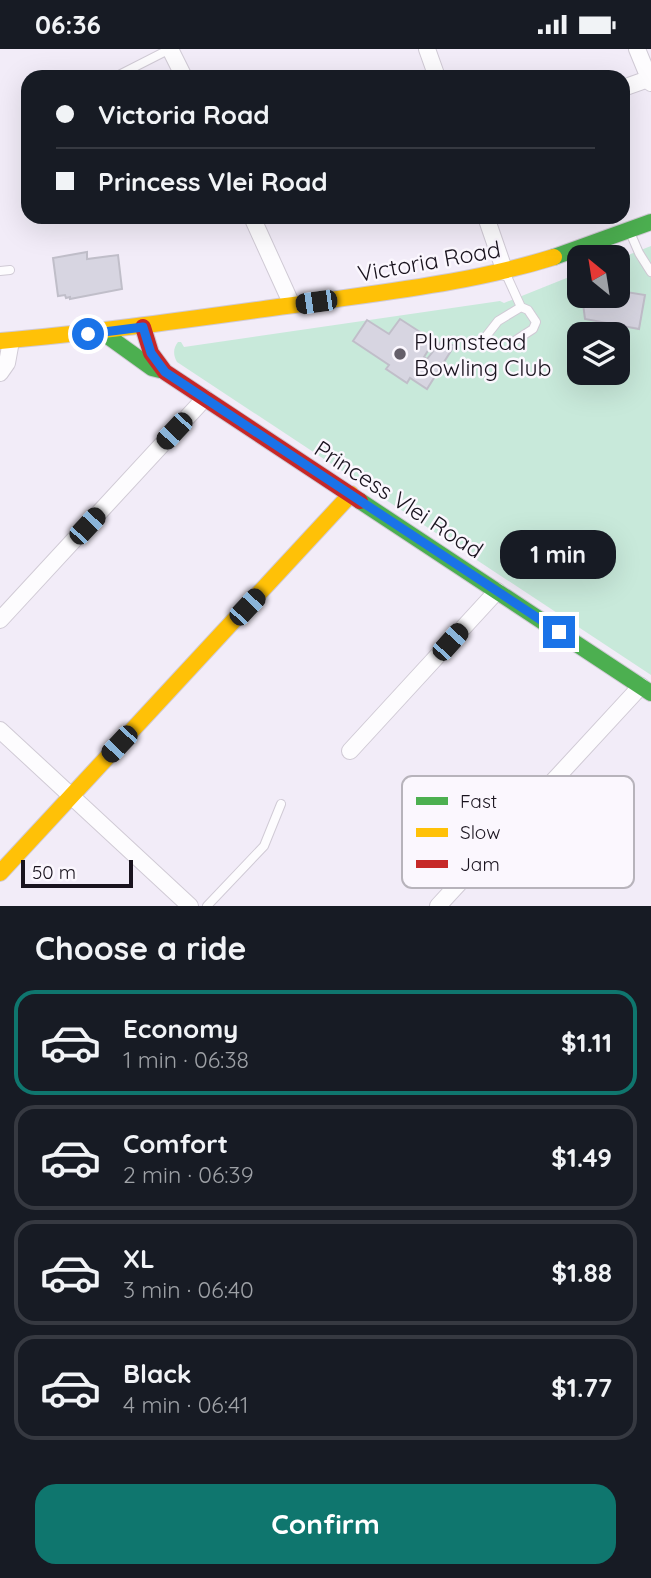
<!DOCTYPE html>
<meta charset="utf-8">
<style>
:root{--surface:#171b24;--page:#20242c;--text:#f1f3f6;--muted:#9ea1a6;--line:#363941;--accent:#0f766e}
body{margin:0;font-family:Quicksand,sans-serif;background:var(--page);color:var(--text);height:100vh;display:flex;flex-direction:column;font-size:26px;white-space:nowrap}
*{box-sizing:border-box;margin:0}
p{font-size:23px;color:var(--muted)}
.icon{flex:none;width:38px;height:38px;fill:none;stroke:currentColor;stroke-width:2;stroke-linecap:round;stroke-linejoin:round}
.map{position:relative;height:857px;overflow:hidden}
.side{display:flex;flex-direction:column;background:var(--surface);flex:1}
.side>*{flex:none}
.banner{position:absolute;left:21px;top:21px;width:609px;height:154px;border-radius:21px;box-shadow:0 7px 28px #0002;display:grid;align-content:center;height:154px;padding:0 35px;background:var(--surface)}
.needle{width:46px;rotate:330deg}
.controls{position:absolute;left:567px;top:196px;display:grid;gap:14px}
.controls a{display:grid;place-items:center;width:63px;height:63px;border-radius:14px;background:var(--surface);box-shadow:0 7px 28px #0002;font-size:35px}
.scale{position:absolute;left:21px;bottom:18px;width:112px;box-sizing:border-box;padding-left:7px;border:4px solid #19131e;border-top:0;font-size:19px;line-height:24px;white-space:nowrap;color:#19131e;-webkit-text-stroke:5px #fbf7fe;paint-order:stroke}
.end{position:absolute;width:32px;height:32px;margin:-16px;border:9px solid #1a73e8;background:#fff;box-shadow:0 0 0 4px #fff}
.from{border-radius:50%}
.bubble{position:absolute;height:49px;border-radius:21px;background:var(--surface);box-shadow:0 7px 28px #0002;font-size:23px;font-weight:800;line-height:49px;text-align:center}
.car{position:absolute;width:21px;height:42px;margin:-21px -10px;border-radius:9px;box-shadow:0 0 5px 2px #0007;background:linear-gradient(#222 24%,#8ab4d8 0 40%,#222 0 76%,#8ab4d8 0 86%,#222 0)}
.banner b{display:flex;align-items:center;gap:24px;height:66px;font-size:26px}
.banner b+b{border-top:2px solid var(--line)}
.banner i{width:18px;height:18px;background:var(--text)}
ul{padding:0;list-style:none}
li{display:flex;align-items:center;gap:21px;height:105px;margin:0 14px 10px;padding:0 21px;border:4px solid var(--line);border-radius:21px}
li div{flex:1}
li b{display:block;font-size:26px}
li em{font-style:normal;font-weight:800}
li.on{border-color:var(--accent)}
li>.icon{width:63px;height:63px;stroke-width:1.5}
h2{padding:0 35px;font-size:32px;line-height:84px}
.primary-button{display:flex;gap:14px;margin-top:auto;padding:14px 35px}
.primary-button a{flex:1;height:80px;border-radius:21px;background:var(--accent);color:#fff;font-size:28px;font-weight:800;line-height:80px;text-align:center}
.status{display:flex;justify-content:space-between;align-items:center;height:49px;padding:0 35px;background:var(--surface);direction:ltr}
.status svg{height:19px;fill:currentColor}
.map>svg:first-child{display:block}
.green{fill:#c8e9da;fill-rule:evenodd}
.building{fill:#d7d5e1;stroke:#c0bec9;stroke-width:2}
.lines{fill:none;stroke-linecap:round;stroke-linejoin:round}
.lane-casing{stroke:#d0cad5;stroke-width:10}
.street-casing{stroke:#d0cad5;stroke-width:18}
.fast-casing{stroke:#d0cad5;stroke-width:18}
.slow-casing{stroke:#d0cad5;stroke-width:18}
.jam-casing{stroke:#d0cad5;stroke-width:18}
.lane{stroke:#fdfcfe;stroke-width:8}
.street{stroke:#fdfcfe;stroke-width:16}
.fast{stroke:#4caf50;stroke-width:16}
.slow{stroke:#ffc107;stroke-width:16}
.jam{stroke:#c62828;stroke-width:16}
.route{stroke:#1a73e8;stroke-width:9}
.poi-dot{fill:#655f6a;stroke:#fbf7fe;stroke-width:2.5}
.labels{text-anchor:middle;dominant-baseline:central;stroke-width:5;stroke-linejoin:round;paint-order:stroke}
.street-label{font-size:23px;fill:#19131e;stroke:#fbf7fe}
.poi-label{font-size:23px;fill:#19131e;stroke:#fbf7fe;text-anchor:start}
.key{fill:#fbf7fe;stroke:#b7b3bb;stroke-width:2}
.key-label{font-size:19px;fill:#19131e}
</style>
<div class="status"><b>06:36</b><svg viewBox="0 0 49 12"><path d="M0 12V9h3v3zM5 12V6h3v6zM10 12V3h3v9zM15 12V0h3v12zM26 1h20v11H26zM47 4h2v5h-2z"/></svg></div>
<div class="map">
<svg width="651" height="857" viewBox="0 0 651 857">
<rect width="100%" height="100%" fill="#f2ecf8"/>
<path class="green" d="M651 197V626L177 313C173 306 173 299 178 293H181L184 298 500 252 504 254 579 224V247H618V210ZM579 285H618V324H579Z"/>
<path class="building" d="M87 203V210L118 206 122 240 70 250V248L66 249 65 246 58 247 53 209Z
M618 235 627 236 626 243 645 246 639 280 585 270 582 247H618Z
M400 270 434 292 424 308 427 310 443 290 454 297 427 340 410 329 407 334 386 320 389 316 353 292 367 271 389 285Z"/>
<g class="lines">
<g class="lane-casing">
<path id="lane" d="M115 28 170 0
M629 181 639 204 651 223
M0 222 10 221
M505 223 521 258 528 261 536 273 533 280 516 291
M480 295 498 272 521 258
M207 857 264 797 281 755"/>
</g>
<g class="street-casing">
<path id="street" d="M170 0 184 28
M427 0 437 28
M637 0 651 34
M623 39 651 29
M252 168 292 256
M486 168 505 223
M0 324 7 314 11 292
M0 571 205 349
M0 681 190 857
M350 702 497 542
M438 857 641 637"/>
</g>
<g class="fast-casing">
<path id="fast" d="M554 208 651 173
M102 283 152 319 160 321
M360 452 651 644"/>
</g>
<g class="slow-casing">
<path id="slow" d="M0 292C103 283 205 268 308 254 391 242 474 233 554 208
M0 824 351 445"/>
</g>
<g class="jam-casing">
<path id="jam" d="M143 278 151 304 165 323 360 452"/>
</g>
<use href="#lane" class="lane"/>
<use href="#street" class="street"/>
<use href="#fast" class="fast"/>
<use href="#slow" class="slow"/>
<use href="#jam" class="jam"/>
</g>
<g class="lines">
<path class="route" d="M88 285 143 278 151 304 165 323 559 583"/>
</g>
<circle class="poi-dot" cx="400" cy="305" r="7"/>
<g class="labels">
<g class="street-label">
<text transform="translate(429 212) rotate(-10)">Victoria Road</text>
<text transform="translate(399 450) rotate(33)">Princess Vlei Road</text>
</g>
<g class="poi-label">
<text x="414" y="292">Plumstead<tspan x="414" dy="26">Bowling Club</tspan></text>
</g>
</g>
<rect x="402" y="727" width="232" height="112" rx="10" class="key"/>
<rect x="416" y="748" width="32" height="8" fill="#4caf50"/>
<rect x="416" y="779" width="32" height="9" fill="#ffc107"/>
<rect x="416" y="811" width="32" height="8" fill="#c62828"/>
<g class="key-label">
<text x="460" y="759">Fast</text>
<text x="460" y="790">Slow</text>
<text x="460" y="822">Jam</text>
</g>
</svg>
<div class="controls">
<a><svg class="needle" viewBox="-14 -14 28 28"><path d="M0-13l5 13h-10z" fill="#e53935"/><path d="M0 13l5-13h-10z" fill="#9ea1a6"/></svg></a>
<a><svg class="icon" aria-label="layers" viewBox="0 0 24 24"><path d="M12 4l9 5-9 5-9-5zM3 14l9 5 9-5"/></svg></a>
</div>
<div class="scale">50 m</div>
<i class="end from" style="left:88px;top:285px"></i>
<i class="end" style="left:559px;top:583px"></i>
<div class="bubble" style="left:500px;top:481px;width:116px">1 min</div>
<i class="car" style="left:316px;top:253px;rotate:262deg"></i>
<i class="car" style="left:174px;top:382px;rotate:223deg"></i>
<i class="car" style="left:87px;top:477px;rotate:43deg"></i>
<i class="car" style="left:247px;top:558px;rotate:43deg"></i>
<i class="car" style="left:450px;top:593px;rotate:42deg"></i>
<i class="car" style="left:119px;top:695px;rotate:223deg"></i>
<div class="banner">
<b><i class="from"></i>Victoria Road</b>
<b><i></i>Princess Vlei Road</b>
</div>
</div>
<section class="side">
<h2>Choose a ride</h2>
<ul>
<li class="on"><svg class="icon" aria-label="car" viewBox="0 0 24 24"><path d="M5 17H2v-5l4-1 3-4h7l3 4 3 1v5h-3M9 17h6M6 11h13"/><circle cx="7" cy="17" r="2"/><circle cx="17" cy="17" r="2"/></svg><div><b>Economy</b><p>1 min · 06:38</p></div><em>$1.11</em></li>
<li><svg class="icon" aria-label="car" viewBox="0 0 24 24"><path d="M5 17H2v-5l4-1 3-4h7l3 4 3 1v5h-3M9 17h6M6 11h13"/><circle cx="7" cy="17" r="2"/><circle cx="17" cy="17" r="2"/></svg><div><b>Comfort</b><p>2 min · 06:39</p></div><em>$1.49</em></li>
<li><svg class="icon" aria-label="car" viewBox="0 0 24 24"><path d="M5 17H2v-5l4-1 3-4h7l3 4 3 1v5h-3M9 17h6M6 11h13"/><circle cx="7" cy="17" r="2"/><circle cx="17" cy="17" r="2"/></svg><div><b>XL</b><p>3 min · 06:40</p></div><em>$1.88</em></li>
<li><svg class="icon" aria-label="car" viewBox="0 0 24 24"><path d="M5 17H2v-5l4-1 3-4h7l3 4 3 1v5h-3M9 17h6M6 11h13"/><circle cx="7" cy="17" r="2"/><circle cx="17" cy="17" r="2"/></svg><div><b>Black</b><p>4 min · 06:41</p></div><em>$1.77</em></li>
</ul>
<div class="primary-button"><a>Confirm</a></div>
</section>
